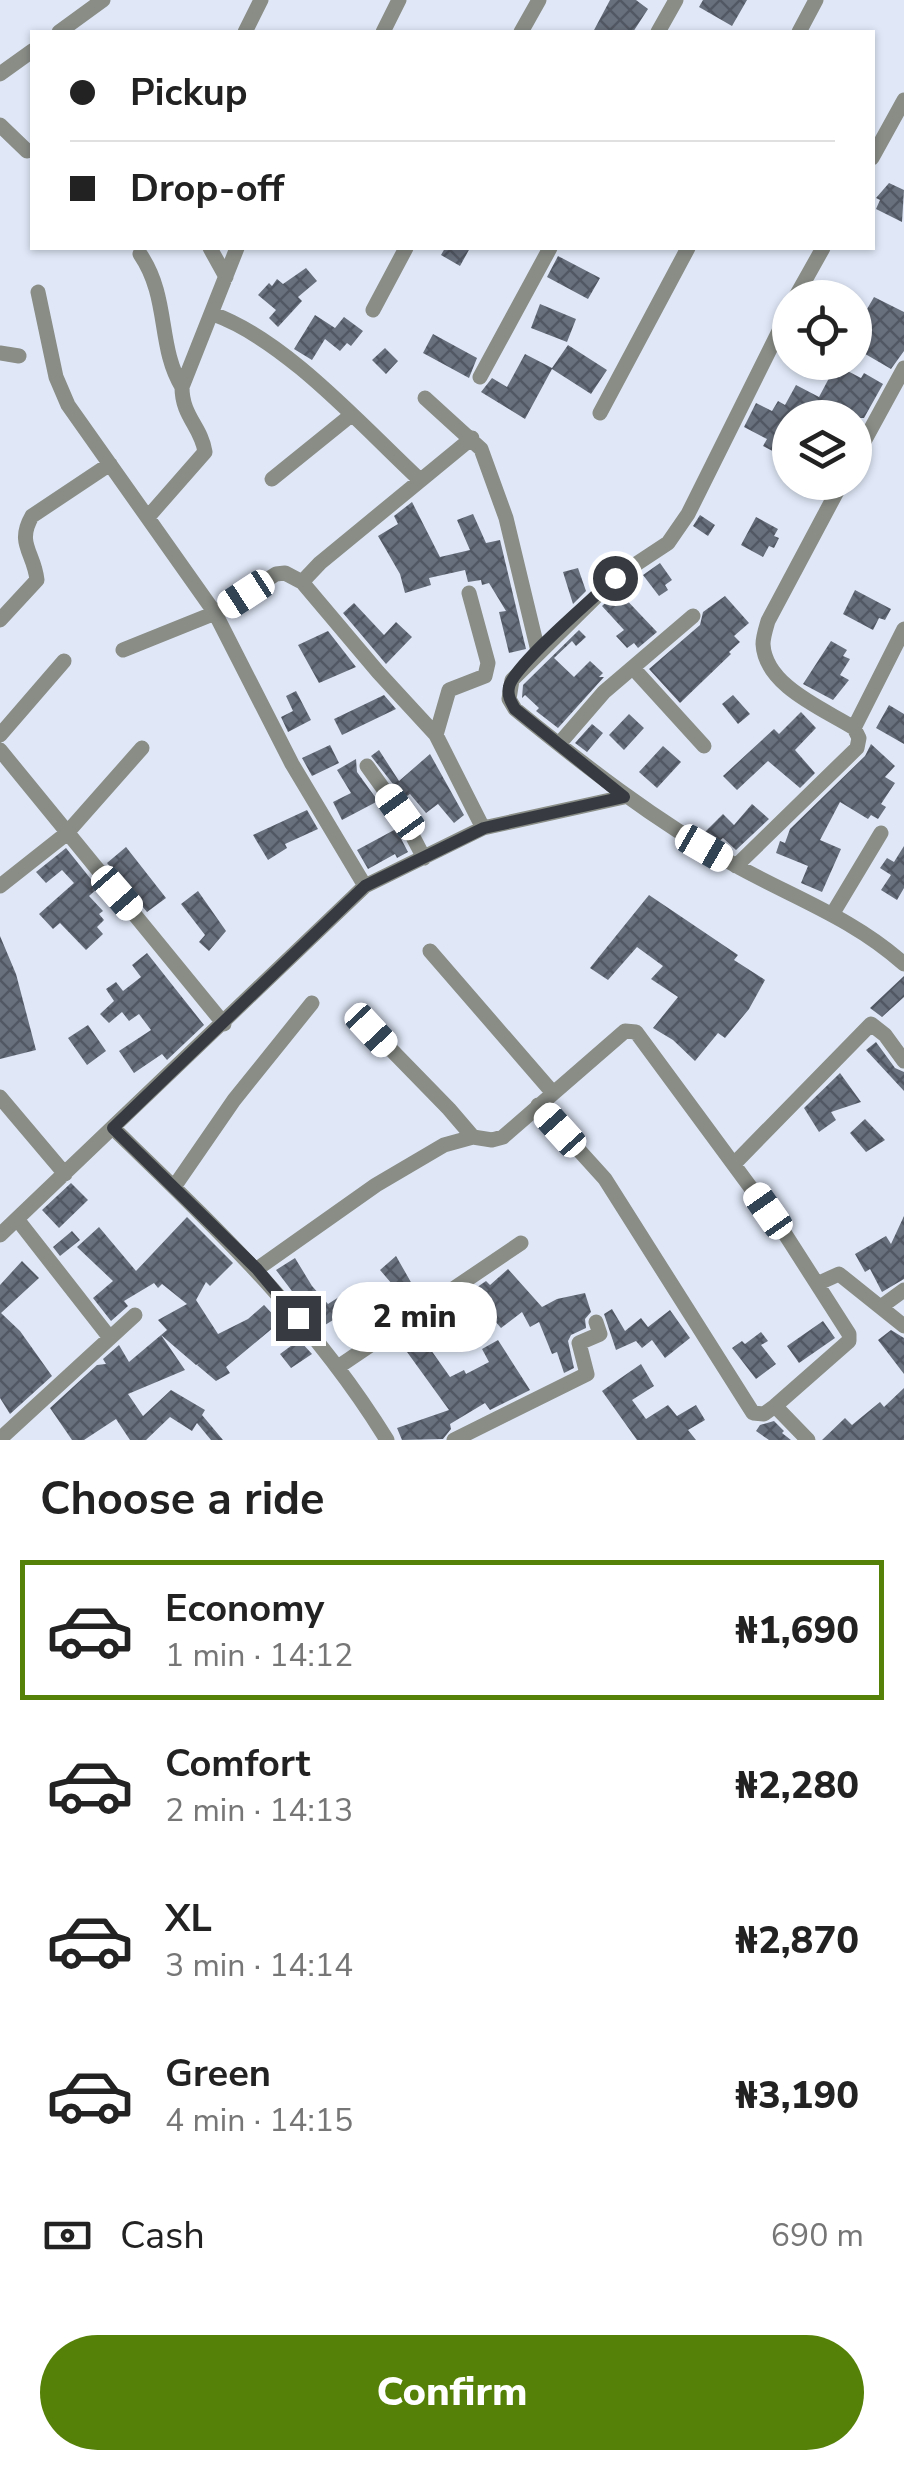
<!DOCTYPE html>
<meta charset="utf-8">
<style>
:root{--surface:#fff;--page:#f2f2f2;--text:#222;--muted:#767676;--line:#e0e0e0;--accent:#568108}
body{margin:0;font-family:"Nunito Sans",sans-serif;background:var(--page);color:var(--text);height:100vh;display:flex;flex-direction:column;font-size:38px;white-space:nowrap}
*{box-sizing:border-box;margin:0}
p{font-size:32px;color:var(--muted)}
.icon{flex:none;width:55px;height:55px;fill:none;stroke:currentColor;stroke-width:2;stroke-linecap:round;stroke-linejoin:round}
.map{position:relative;height:1440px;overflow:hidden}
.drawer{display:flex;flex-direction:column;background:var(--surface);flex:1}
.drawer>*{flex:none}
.top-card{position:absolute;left:30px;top:30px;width:845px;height:220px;border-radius:0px;box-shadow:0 2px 8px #0004;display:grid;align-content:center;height:220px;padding:0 40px;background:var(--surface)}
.tools{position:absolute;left:772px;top:280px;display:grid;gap:20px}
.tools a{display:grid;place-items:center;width:100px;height:100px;border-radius:50%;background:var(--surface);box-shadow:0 2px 8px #0004;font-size:50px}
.end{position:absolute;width:45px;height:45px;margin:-22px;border:12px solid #373b41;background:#fff;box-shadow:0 0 0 5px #fff}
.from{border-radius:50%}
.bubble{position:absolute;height:70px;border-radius:35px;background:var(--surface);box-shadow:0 2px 8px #0004;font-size:32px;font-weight:800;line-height:70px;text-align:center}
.car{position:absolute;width:30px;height:60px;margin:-30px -15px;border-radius:12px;box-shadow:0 0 8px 2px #0007;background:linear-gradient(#fff 24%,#345 0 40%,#fff 0 76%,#345 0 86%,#fff 0)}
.top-card b{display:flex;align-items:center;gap:35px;height:95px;font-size:38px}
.top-card b+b{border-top:2px solid var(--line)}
.top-card i{width:25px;height:25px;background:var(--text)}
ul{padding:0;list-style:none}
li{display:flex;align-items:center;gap:30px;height:140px;margin:0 20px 15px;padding:0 20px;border:5px solid transparent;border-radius:0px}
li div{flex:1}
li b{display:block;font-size:38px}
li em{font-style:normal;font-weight:800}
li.selected{border-color:var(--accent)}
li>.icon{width:90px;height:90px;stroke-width:1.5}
h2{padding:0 40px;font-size:45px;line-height:120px}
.pay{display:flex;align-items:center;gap:25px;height:110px;padding:0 40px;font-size:38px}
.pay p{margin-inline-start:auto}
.primary-button{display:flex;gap:20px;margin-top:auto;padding:20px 40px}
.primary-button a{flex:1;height:115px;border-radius:60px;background:var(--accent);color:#fff;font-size:40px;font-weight:800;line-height:115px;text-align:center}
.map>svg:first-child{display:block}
.building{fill:url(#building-cross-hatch)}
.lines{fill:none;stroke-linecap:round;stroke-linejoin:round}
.minor{stroke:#898d86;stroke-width:15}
.route{stroke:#373b41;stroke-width:12}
</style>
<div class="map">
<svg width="904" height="1440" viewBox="0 0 904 1440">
<defs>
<pattern id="building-cross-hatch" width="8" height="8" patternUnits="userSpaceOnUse" patternTransform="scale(2.5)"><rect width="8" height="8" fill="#68707d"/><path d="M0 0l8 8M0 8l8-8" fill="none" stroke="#525863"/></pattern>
</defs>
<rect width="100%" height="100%" fill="#e0e8f8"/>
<path class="building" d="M610 0H636L648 9 633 32H593Z
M703 0H747L732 26 699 7Z
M889 183 904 190 902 222 876 209 880 200 876 198Z
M445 248H470L460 266 441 255Z
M558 256 600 278 588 299 547 277Z
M306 268 317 281 298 297 302 301 278 327 269 318 276 310 258 295 269 283 272 286 277 279 283 284Z
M874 297 904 312V351L891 369 855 348V330Z
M540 304 576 319 567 342 531 328Z
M315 315 335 328 344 317 363 331 351 346 347 343 340 351 325 339 312 360 294 349Z
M433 334 477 358 469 378 423 353Z
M568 345 607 370 591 394 552 369 525 419 481 392 492 378 507 387 525 354 552 368Z
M385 348 398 361 386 374 372 360Z
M836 365 861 378 864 373 883 384 864 418H815L807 413 805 418H790V445L784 457 763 446 767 439 744 427 756 403 772 411 778 401 785 405 796 385 819 397Z
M412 502 440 557 470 550 457 520 473 514 486 543 500 540 526 649 509 653 499 612 506 611 489 583 482 585 481 580 468 582 465 570 429 578 431 585 405 593 400 574 378 536 398 524 394 516Z
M700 515 715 525 708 536 693 526Z
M756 517 778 529 774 536 779 538 774 548 769 546 763 557 741 545Z
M660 563 672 580 665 585 668 590 659 596 643 575Z
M578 568 586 591 573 604 563 572Z
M855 590 891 609 885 620 879 618 873 630 843 614Z
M618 591 657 632 638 648 634 643 627 648 616 636 624 630 602 606Z
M725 596 749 623 734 636 740 642 729 652 731 654 680 703 649 669 700 625 703 612Z
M354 603 384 635 396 622 412 637 386 664 343 613Z
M579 630 586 637 576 646 572 641 554 658 574 677 590 661 603 673 599 677H604L558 728 536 711 539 708 525 695 522 698 523 685Z
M328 631 356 667 319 683 298 645Z
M831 641 847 650 843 656 850 659 840 675 849 680 833 700 803 684Z
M296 691 311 720 288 732 281 717 293 711 286 696Z
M384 695 396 709 342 735 334 719Z
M733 695 750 714 738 724 722 704Z
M889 705 904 714V744L876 728Z
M801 712 816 728 795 750 815 773 800 788 768 761 737 790 723 776 774 729 779 734Z
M629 714 644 728 624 750 609 735Z
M592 724 603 733 587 752 575 743Z
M871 744 895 766 885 777 895 783 881 804 886 807 878 819 871 815 868 819 840 802 820 840 841 849 822 892 801 883 808 866 776 853 780 841 785 843 790 829 865 756Z
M330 745 339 763 312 776 302 758Z
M663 746 681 762 657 788 639 772Z
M379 750 399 781 430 754 464 815 454 823 438 804 426 813 410 794 404 798 371 756Z
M356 759 357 772 378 801 342 820 333 802 351 793 337 770Z
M752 804 769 819 736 850 723 838 718 842 705 832 723 814 734 825Z
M307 810 318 829 285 844 287 848 268 860 253 835Z
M396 829 408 852 397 858 395 854 368 869 357 850Z
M904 846V888L897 900 881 890 891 875 880 868 887 858 894 862Z
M126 847 166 898 147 912 107 863Z
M66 848 98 888 89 896 103 911 99 914 104 920 97 927 103 934 86 950 60 923 53 929 39 914 74 883 62 870 46 883 36 872Z
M198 891 226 931 209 951 199 942 205 935 181 904Z
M649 895 738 955 734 960 765 980 749 1009 725 1038 718 1033 695 1061 673 1040 653 1028 678 997 651 979 663 966 637 947 608 980 590 968Z
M0 936 16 974 36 1050 0 1059Z
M147 953 204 1025 167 1060 162 1054 134 1073 119 1051 151 1030 139 1014 129 1021 122 1012 109 1023 100 1014 114 1001 106 989 116 982 123 991 141 977 132 965Z
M904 976V997L882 1017 870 1008Z
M88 1025 106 1051 87 1065 68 1038Z
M876 1042 895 1068 904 1072V1091L866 1050Z
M840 1073 861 1102 831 1112 836 1120 819 1132 804 1108Z
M865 1119 885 1140 866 1152 850 1133Z
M71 1183 88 1200 59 1228 42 1210Z
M904 1216V1279L882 1292 870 1269 865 1272 855 1254 886 1236 891 1244Z
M187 1217 233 1263 210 1286 206 1282 196 1300 218 1334 248 1319 264 1305 280 1322 226 1367 230 1373 216 1381 197 1365 200 1363 196 1365 161 1335 185 1370 128 1394 143 1416 171 1390 205 1410 202 1415 223 1440H211L197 1423 192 1431 170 1417 146 1440H130L116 1419 84 1440H72L50 1408 97 1365 106 1364 103 1359 119 1345 129 1362 167 1330 158 1320 187 1304 162 1284 158 1288 154 1283 124 1301 128 1306 111 1321 93 1298 113 1281 77 1247 99 1227 136 1271Z
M72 1231 80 1240 60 1256 53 1247Z
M396 1256 412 1284 403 1289 415 1300 405 1308 387 1287 392 1284 380 1270Z
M295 1258 312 1286 328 1304 353 1288 380 1323 363 1336 343 1314 320 1328 276 1270Z
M22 1261 39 1278 1 1313 20 1331 52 1376 10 1414 0 1398V1285Z
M508 1269 542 1307 557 1299 585 1293 591 1312 585 1319 586 1328 571 1335 568 1341 574 1368 564 1373 557 1352 552 1354 539 1322 530 1327 522 1312 501 1328 470 1292 486 1281 490 1285Z
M612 1309 625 1331 641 1318 648 1327 670 1310 690 1338 665 1358 652 1340 642 1348 636 1341 616 1350 604 1314Z
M823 1321 835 1338 799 1363 787 1346Z
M891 1330 904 1338V1374L878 1340Z
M761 1332 768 1341 761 1345 776 1364 756 1379 732 1348 742 1341 745 1344Z
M419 1333 450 1377 464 1370 466 1374 489 1362 482 1349 498 1340 530 1390 490 1410 485 1403 450 1424 451 1429 443 1439 402 1440 397 1428 449 1410 402 1345Z
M299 1340 312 1354 291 1368 280 1354Z
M641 1364 654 1386 632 1400 646 1419 668 1405 677 1416 696 1405 705 1420 688 1430 696 1440H637L602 1391Z
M904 1388V1440H822L845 1418 852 1425 880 1402 884 1407Z
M774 1421 784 1431 782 1433 791 1440H769L756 1431 760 1425Z"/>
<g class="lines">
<path class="minor" d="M59 32 103 0
M245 32 261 0
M383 32 399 0
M521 32 539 0
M658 32 676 0
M799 32 816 0
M0 74 32 51
M0 125 27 151
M872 158 904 100
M210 248 226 277
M140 254C170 298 157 346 182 387
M38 292 56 377 68 405 215 613 292 764 365 886
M795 298 823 248
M790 309 688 514 668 543 615 578 512 680 509 699 515 709C585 766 654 820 733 864 792 897 853 918 904 964
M373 310 406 248
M213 314C286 340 363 427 420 480
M0 353 19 356
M480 377 550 248
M425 398 481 449 506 518 538 651
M600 413 688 248
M855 458 904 368
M272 479 350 416
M148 517 205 452C201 426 182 417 182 387L237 248
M302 582 320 563 472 438
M0 620 37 580C34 552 16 544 32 516L110 464
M123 650 215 613 276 574 285 573 302 582 378 672 436 735 483 828
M633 668 704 746
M854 728 904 629
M0 735 64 661
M436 735 449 690 485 676 488 663 469 593
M559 744 604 692 693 616
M0 750 224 1024
M367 766 400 812 424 858
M736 866 857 748 859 738 854 728C824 709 765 686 763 644 763 637 766 628 768 621L842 482
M0 886 66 834 142 748
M833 913 881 833
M430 951 553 1093
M371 1029 449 1109 473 1137
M0 1097 65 1174
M113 1128C215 1227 312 1318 387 1440
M734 1164 871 1024 885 1035 904 1061
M174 1187 234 1100 312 1003
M17 1219 110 1338
M0 1235 365 886 483 828 624 797
M257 1269 376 1185 444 1145 473 1137 492 1140 503 1137 625 1031 636 1032 785 1234 849 1334V1341L775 1406 764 1414 753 1413 605 1179 538 1105
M817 1284 839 1274 904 1326
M882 1306 904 1290
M338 1367 521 1243
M775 1406 808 1440
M0 1439 135 1315
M454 1440 587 1374 579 1343 600 1334 596 1322"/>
</g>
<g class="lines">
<path class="route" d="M298 1318 257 1269 113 1128 365 886 484 828 624 797 515 709C511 702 507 695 509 687 513 666 596 596 615 578"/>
</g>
</svg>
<div class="tools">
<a><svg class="icon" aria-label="locate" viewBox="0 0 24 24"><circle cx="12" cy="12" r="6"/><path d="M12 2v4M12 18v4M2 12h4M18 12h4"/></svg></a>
<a><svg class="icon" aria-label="layers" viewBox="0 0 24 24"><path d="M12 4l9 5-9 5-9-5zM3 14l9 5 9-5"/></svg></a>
</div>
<i class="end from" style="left:615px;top:578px"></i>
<i class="end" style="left:298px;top:1318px"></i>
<div class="bubble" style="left:332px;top:1282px;width:165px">2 min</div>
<i class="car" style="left:246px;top:594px;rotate:237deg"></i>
<i class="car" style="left:400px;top:812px;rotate:324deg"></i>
<i class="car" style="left:704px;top:848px;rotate:120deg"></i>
<i class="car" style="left:117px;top:893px;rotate:139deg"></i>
<i class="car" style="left:371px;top:1030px;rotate:137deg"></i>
<i class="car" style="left:560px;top:1130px;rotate:318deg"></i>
<i class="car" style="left:768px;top:1211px;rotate:325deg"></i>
<div class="top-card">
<b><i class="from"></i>Pickup</b>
<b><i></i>Drop-off</b>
</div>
</div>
<section class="drawer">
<h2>Choose a ride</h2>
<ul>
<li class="selected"><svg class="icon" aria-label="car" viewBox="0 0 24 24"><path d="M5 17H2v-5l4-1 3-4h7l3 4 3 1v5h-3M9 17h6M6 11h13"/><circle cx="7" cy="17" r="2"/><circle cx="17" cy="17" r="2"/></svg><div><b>Economy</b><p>1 min · 14:12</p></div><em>₦1,690</em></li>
<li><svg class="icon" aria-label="car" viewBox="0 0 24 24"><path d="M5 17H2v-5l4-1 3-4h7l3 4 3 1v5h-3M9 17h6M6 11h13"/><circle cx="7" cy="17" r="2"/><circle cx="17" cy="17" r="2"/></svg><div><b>Comfort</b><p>2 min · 14:13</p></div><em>₦2,280</em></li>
<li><svg class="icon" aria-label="car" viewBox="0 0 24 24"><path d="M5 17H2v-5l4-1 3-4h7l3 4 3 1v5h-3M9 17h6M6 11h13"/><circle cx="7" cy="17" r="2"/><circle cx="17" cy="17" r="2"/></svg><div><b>XL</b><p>3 min · 14:14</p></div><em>₦2,870</em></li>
<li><svg class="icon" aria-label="car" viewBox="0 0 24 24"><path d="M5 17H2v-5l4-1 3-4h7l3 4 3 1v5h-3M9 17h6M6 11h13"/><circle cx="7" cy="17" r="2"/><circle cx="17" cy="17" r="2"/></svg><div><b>Green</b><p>4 min · 14:15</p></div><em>₦3,190</em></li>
</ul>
<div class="pay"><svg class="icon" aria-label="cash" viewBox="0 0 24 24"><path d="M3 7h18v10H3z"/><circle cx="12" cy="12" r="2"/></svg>Cash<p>690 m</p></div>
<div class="primary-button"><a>Confirm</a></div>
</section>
